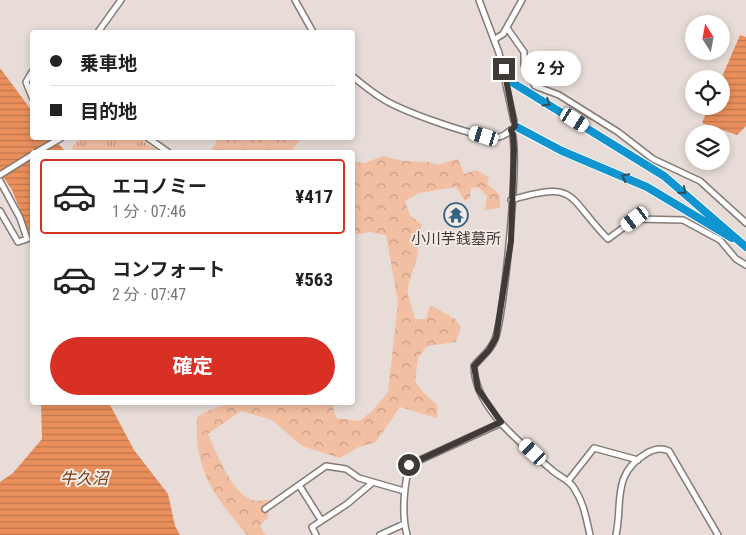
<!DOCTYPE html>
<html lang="ja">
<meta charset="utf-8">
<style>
:root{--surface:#fff;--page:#f2f2f2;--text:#222;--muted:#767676;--line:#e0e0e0;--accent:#d93025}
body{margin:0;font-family:"Roboto Condensed","Noto Sans JP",sans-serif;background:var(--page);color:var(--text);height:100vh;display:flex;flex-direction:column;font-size:19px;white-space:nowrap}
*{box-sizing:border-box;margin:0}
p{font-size:16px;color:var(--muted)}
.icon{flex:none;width:28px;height:28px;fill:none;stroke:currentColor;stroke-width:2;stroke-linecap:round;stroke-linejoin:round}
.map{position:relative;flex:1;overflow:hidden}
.panel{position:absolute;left:30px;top:150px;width:325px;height:255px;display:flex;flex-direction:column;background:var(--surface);border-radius:5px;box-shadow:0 2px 8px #0003}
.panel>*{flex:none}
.guide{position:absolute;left:30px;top:30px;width:325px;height:110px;border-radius:5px;box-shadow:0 2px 8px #0003;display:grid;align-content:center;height:110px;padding:0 20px;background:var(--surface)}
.needle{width:32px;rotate:349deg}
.buttons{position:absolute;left:685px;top:15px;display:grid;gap:10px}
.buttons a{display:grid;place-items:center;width:45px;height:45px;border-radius:50%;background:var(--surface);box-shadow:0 2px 8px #0003;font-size:25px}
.end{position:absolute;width:22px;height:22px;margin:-11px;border:6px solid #3f3a38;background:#fff;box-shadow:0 0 0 2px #fff}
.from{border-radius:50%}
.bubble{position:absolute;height:35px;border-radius:18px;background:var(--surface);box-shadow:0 2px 8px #0003;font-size:16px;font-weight:700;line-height:35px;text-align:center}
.car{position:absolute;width:15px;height:30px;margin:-15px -8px;border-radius:6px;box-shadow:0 0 4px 1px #0007;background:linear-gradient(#fff 24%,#345 0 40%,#fff 0 76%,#345 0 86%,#fff 0)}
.guide b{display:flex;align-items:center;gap:18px;height:48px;font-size:19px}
.guide b+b{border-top:1px solid var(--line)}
.guide i{width:12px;height:12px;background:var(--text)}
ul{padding:9px 0 0;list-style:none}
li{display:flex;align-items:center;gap:15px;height:75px;margin:0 10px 8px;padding:0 10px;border:2px solid transparent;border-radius:5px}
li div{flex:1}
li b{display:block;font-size:19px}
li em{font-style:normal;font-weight:700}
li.current{border-color:var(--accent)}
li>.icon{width:45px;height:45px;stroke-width:1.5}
.button{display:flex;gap:10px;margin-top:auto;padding:10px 20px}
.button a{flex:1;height:58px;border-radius:30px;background:var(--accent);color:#fff;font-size:20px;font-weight:700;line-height:58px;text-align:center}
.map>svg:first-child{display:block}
.forest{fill:url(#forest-crowns)}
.park{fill:url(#park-tufts)}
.water{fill:url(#water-rules)}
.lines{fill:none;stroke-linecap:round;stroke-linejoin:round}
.minor-casing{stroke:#847b76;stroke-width:8}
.highway-casing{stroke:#fff;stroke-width:10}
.minor{stroke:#fff;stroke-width:5}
.highway{stroke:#1195d1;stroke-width:8}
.oneway{stroke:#364c57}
.route{stroke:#3f3a38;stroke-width:6}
.labels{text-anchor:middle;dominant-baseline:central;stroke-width:4;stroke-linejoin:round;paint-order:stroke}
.poi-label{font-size:15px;fill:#3f3a38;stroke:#f4eae4}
.water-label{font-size:16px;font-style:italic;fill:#723812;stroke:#f4eae4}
</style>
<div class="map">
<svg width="746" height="535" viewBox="0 0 746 535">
<defs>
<pattern id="forest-crowns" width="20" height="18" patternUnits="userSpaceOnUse" patternTransform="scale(1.25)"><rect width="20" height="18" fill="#f3bfa3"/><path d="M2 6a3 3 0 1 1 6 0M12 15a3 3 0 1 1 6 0" fill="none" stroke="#c69c86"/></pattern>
<pattern id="park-tufts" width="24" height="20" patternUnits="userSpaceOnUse" patternTransform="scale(1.25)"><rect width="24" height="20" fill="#f3bfa3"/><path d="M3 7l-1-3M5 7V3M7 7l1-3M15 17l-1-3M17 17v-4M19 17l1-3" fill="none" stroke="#c69c86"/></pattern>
<pattern id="water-rules" width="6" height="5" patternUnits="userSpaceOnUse" patternTransform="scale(1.25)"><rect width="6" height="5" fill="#ea8f5c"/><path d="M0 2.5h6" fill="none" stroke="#bf764d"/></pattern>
</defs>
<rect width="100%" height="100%" fill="#e7dcd7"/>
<path class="forest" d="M211 138H302L290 152H206L211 150 217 141Z
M383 156 403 161 428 162 437 165 458 159 464 174 476 170 489 177 487 184 500 195V208L485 210 487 196 478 187 471 188 470 198 465 201 456 187 419 193 405 201 410 215 422 225 416 242C422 257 410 272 408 288 406 297 414 310 415 319H426L430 305 455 319 461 327 456 342 427 346 418 358 415 381 423 392 437 405V418L400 407 376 442 359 447 340 458 302 446 272 420 241 411 208 434C217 453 230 490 250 499 255 502 264 500 270 500L268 517 260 525 265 535H247C214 495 194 472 197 417 232 393 290 403 332 403L336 418 359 421 371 412 388 392 398 302 386 235 370 232 353 235V162L365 163Z"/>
<path class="park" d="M82 138H141L147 144 161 152H75L72 146Z"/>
<path class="water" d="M740 35 746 37V126L737 135 702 123 709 106H721V79Z
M0 68 32 111V138H53L66 152H32V240L12 190 0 172Z
M41 403H109L134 450 168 494 175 526 180 535H0V482L13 473 42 439Z"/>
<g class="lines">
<g class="minor-casing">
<path id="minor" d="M295 0 313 32
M507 28 524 52V65L535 86 559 95 618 132 653 159 700 181 746 223
M98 32 121 0
M495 39 503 34 522 0
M32 72 26 82 32 97
M352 76C361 83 370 91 380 97 398 110 478 139 499 137 505 136 510 131 515 126L499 53 479 0
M511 130C521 147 504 317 495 339 491 351 481 357 474 366 474 408 524 446 553 471 560 477 569 480 574 488 584 503 586 518 590 535
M148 138 168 152
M37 152 61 138
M0 175 32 155
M0 181 20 218 27 239 18 242 0 211
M511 200C578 180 566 196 608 239L635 219 683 220 720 240 736 259 746 265
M568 481 594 448 638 460
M299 485 321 520
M265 509 326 466 346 469 359 478 404 491
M316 535 312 527 347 504 372 483
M380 535 404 524
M407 535C401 512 404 488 409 465L501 423
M616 535C623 503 611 474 647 453 654 449 661 447 669 451L718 535"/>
</g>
<g class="highway-casing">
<path id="highway" d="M505 78 664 176 746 247
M515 126 562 151 647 187 732 238"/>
</g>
<use href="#minor" class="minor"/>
<use href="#highway" class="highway"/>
</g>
<defs><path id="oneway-chevron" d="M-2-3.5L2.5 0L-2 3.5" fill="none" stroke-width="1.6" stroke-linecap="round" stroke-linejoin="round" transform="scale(1.25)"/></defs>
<g class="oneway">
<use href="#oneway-chevron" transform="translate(547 103) rotate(31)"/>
<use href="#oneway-chevron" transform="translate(625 177) rotate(-154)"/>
<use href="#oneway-chevron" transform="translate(683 191) rotate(40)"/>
</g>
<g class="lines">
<path class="route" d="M409 465 501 422 478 389 474 366 489 350 496 338 511 241 514 149 513 135 511 130 515 126 504 69"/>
</g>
<defs>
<g id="temple-ring" transform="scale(1.25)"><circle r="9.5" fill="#f4eae4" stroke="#326482" stroke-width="1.5"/><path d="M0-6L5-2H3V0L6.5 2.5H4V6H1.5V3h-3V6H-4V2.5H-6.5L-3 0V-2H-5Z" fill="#326482"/></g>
</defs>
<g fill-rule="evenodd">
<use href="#temple-ring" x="456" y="215"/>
</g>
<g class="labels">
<g class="poi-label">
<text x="456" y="239">小川芋銭墓所</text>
</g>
<g class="water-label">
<text x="84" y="478">牛久沼</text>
</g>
</g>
</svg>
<div class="buttons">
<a><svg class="needle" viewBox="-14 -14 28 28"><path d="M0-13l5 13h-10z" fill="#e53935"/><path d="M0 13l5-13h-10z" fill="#767676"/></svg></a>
<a><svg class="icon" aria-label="locate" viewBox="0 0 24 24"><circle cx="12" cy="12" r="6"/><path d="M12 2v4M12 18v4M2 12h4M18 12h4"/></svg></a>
<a><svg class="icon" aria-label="layers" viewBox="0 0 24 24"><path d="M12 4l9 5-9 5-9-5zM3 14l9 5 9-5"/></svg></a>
</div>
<i class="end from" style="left:409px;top:465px"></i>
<i class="end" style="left:504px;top:69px"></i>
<div class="bubble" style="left:521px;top:51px;width:60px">2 分</div>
<i class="car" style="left:575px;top:120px;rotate:122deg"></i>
<i class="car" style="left:484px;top:136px;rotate:287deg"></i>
<i class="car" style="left:635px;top:219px;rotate:233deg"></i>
<i class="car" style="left:533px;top:452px;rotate:313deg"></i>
<div class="guide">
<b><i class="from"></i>乗車地</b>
<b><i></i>目的地</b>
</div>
<section class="panel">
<ul>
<li class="current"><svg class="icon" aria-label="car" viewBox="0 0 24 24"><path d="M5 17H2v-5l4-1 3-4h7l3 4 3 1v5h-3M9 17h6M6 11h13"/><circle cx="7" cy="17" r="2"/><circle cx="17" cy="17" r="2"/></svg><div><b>エコノミー</b><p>1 分 · 07:46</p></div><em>¥417</em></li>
<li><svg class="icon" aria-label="car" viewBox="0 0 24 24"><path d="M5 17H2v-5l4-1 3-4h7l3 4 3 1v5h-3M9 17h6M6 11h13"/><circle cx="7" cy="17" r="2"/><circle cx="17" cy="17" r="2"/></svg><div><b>コンフォート</b><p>2 分 · 07:47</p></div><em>¥563</em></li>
</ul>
<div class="button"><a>確定</a></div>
</section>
</div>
